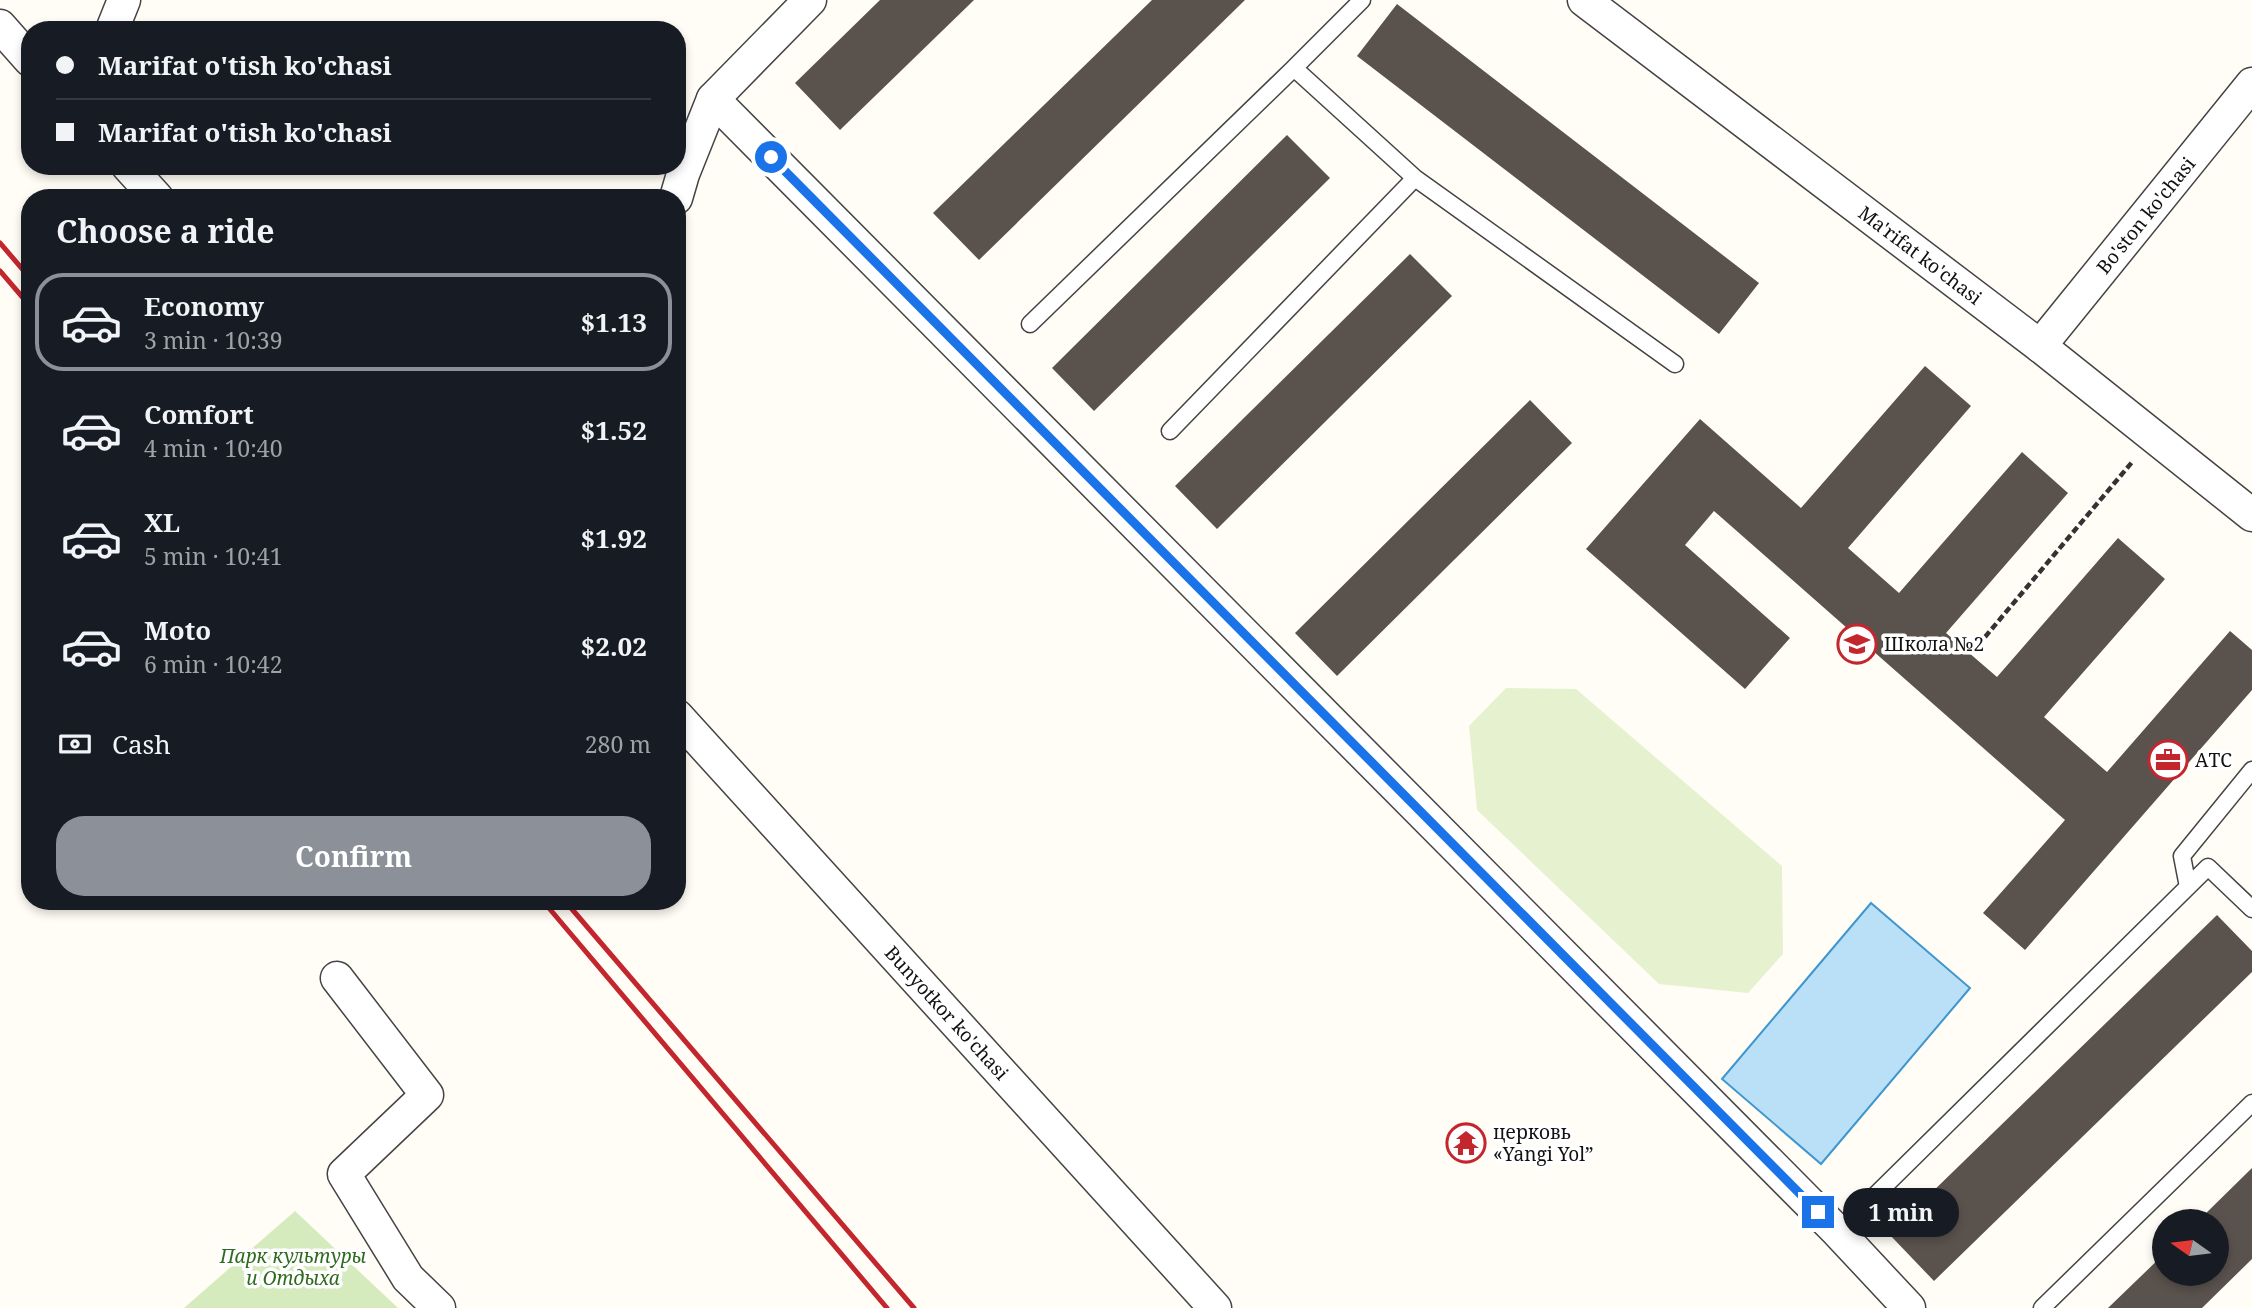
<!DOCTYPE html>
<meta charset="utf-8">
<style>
:root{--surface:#171b24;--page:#20242c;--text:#f1f3f6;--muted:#9ea1a6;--line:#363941;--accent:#8c9099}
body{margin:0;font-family:"Noto Serif",serif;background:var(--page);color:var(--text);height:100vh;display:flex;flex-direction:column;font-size:26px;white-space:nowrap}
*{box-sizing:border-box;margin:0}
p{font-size:23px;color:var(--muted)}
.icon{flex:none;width:38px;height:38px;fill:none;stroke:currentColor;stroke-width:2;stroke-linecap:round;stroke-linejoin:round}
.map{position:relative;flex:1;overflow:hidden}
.panel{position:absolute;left:21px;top:189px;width:665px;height:721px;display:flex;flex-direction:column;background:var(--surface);border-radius:28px;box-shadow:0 4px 10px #0003}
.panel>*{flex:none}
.guide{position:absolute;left:21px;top:21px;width:665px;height:154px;border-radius:28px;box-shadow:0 4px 10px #0003;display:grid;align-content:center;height:154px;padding:0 35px;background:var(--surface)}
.needle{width:46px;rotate:284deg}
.buttons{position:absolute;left:2152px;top:1209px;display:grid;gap:14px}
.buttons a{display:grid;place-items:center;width:77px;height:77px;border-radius:50%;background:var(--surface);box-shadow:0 4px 10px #0003;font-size:35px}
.end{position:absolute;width:32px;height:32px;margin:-16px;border:9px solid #1a73e8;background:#fff;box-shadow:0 0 0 4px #fff}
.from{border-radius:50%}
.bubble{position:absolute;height:49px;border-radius:24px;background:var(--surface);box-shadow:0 4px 10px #0003;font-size:23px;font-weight:700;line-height:49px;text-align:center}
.guide b{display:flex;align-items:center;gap:24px;height:66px;font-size:26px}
.guide b+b{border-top:2px solid var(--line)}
.guide i{width:18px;height:18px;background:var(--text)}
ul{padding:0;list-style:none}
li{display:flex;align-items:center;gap:21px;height:98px;margin:0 14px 10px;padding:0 21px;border:4px solid transparent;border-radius:28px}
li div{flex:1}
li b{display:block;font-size:26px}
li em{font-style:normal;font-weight:700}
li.on{border-color:var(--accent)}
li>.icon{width:63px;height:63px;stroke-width:1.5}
h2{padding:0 35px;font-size:32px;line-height:84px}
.pay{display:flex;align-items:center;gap:18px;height:77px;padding:0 35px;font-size:26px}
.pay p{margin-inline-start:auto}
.cta{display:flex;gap:14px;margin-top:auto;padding:14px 35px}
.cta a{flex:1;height:80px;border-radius:28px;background:var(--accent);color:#fff;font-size:28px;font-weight:700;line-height:80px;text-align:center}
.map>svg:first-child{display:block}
.green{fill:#d5ebbd}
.pitch{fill:#e6f2cf}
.water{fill:#b9e0f7;stroke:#3f96cf;stroke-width:2}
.building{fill:#5a524d}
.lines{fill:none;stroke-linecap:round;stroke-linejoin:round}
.service-casing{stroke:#444;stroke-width:19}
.minor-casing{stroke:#444;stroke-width:35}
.path{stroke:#333;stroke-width:4.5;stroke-dasharray:7 3.5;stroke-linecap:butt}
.service{stroke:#fff;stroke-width:16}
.minor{stroke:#fff;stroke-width:32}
.rail{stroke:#c4262e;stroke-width:5}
.route{stroke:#1a73e8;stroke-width:9}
.labels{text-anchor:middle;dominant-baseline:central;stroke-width:7;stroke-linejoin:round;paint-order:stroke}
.street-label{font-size:19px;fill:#111;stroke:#fff}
.poi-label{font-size:19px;fill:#111;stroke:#fff;text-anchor:start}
.park-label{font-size:19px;font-style:italic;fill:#2f6b1f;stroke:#fff}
</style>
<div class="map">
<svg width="2252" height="1308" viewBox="0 0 2252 1308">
<rect width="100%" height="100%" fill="#fffdf5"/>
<path class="green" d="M295 1211 398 1308H184Z"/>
<path class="pitch" d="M1506 688 1576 689 1782 866 1783 954 1748 993 1659 984 1477 810 1469 726Z"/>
<path class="water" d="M1871 903 1970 988 1821 1164 1722 1079Z"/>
<path class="building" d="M880 0H974L840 130 795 83Z
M1152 0H1245L979 260 933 213Z
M1397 4 1759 283 1719 334 1357 56Z
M1287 135 1330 178 1094 411 1052 368Z
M1410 254 1452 296 1217 529 1175 486Z
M1925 366 1971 406 1848 548 1899 593 2022 452 2068 493 1946 633 1997 677 2118 538 2165 579 2044 717 2107 772 2230 631 2252 650V690L2025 950 1983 913 2065 820 1714 511 1685 545 1790 638 1745 689 1586 549 1700 419 1801 508Z
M1530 400 1572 443 1337 676 1295 633Z
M2217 915 2252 951V972L1934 1281 1889 1234Z
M2252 1168V1259L2202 1308H2108L2165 1253V1274H2217V1222H2197Z"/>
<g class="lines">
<g class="service-casing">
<path id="service" d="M1362 0 1294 68 1415 178 1675 364
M1030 324 1294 68
M1170 431 1415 178
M2188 887 2182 856 2252 770
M1838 1232 2208 867 2252 909
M2042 1308 2252 1103"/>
</g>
<g class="minor-casing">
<g id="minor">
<path id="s1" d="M1584 0 2040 346 2252 515"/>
<path d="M0 26 30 60"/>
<path d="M112 30 124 0"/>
<path d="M713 99 1838 1232 1909 1308"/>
<path d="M128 166 157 198"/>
<path d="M676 198 683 174 713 99 810 0"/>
<path id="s2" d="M2040 346 2252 84"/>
<path id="s3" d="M677 716 1215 1308"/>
<path d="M337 978 427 1095 344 1174 408 1278 439 1308"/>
</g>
</g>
<path class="path" d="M1985 637 2133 461"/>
<use href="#service" class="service"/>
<use href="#minor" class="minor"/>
<path class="rail" d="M0 243 30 278
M0 271 30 306
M543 901 887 1308
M565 901 914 1308"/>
</g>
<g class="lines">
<path class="route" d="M771 157 1818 1212"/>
</g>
<defs>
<g id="school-ring" transform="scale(2.0125)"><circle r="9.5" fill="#fff" stroke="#c4262e" stroke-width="1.5"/><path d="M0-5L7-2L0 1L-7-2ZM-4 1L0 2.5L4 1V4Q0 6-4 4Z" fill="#c4262e"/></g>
<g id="office-ring" transform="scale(2.0125)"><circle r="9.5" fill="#fff" stroke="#c4262e" stroke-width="1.5"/><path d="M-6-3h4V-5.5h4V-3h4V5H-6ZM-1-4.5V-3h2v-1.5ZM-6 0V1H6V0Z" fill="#c4262e"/></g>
<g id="temple-ring" transform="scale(2.0125)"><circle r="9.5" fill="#fff" stroke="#c4262e" stroke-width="1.5"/><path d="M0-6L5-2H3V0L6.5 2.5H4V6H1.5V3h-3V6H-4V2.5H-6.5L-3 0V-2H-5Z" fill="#c4262e"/></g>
</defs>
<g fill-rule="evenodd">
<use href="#school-ring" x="1857" y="644"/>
<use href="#office-ring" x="2168" y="760"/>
<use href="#temple-ring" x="1466" y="1143"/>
</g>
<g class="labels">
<g class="street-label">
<text stroke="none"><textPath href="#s2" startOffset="168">Bo'ston ko'chasi</textPath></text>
<text stroke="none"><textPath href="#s1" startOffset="422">Ma'rifat ko'chasi</textPath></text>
<text stroke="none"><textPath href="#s3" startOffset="401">Bunyotkor ko'chasi</textPath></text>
</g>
<g class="poi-label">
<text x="1884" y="644">Школа №2</text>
<text x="2195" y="760">АТС</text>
<text x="1493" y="1132">церковь<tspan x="1493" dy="22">«Yangi Yol”</tspan></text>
</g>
<g class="park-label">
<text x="293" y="1256">Парк культуры<tspan x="293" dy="22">и Отдыха</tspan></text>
</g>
</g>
</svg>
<div class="buttons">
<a><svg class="needle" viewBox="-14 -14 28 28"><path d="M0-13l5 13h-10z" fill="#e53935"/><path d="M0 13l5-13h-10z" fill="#9ea1a6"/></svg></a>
</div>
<i class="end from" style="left:771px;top:157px"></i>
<i class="end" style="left:1818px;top:1212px"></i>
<div class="bubble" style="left:1843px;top:1188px;width:116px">1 min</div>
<div class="guide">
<b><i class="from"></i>Marifat o'tish ko'chasi</b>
<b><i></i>Marifat o'tish ko'chasi</b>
</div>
<section class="panel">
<h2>Choose a ride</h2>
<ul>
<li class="on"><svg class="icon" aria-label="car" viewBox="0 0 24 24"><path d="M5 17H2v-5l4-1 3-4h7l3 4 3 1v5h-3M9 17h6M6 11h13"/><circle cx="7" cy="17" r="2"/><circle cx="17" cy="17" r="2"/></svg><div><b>Economy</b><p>3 min · 10:39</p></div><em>$1.13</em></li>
<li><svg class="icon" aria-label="car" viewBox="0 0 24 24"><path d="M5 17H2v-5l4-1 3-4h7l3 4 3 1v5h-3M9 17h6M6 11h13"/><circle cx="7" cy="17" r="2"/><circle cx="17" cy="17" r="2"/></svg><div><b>Comfort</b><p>4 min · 10:40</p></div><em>$1.52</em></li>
<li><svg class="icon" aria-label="car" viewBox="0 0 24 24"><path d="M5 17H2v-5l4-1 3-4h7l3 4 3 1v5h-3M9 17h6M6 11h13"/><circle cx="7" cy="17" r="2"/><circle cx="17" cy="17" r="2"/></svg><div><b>XL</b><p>5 min · 10:41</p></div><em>$1.92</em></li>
<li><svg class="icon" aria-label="car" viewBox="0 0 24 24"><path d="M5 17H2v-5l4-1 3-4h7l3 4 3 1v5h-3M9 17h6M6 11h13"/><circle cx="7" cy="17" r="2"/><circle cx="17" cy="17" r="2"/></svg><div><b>Moto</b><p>6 min · 10:42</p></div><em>$2.02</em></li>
</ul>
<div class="pay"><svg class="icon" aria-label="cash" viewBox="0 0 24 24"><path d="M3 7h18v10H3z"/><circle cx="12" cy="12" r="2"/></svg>Cash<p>280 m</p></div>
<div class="cta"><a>Confirm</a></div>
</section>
</div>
